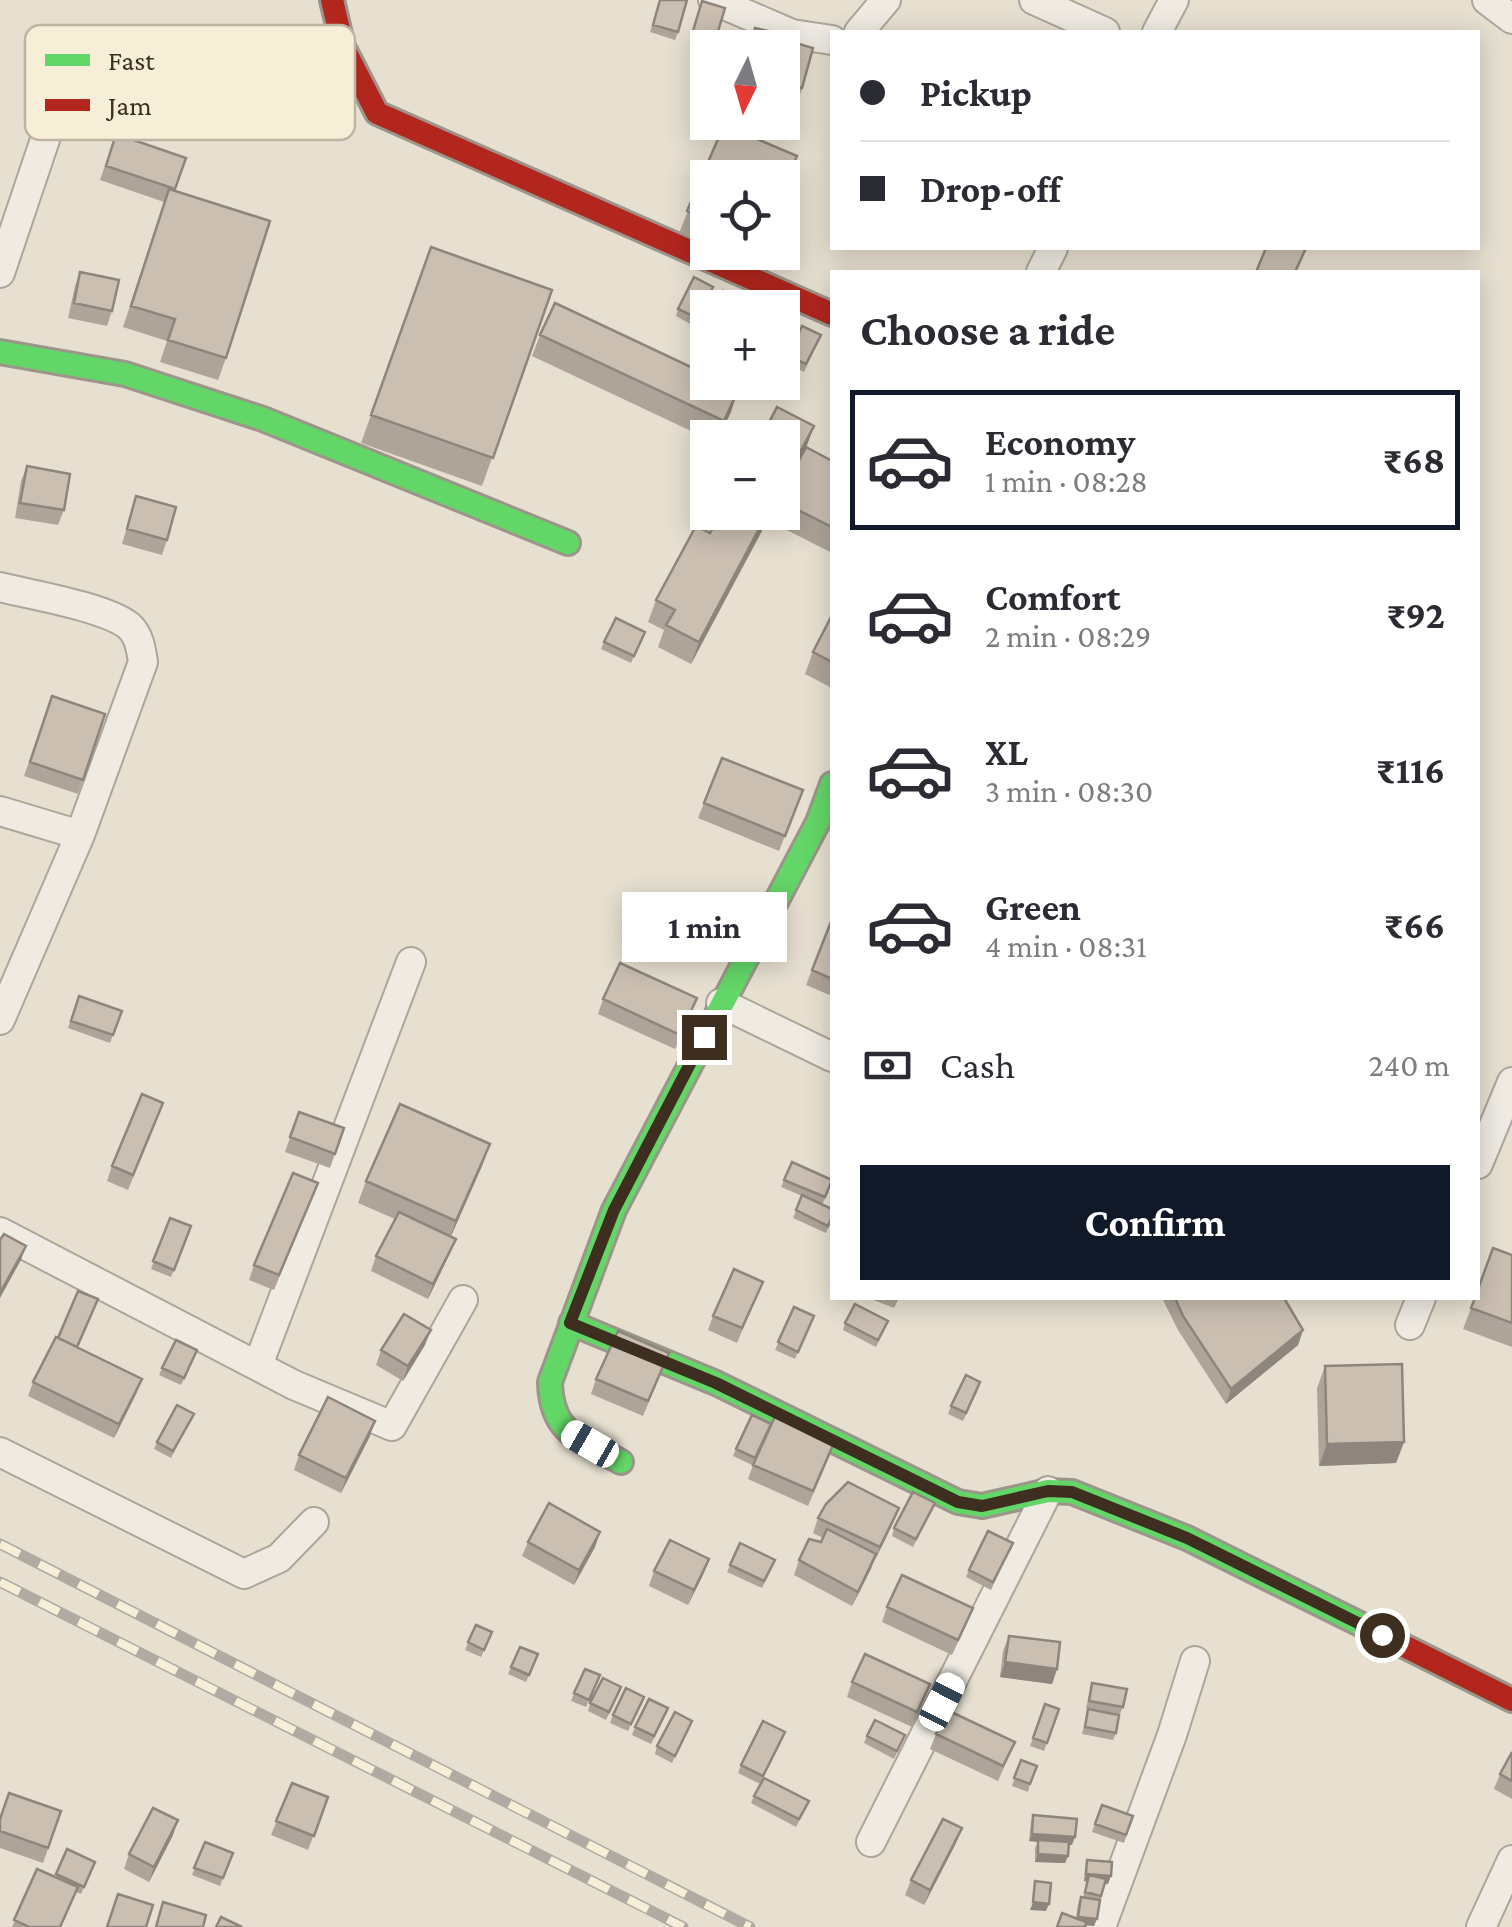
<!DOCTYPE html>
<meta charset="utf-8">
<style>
:root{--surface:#fff;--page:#f2f2f3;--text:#2b2b33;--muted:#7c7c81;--line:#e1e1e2;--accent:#111827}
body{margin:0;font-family:"Crimson Pro",serif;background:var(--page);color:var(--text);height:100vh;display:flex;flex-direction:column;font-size:38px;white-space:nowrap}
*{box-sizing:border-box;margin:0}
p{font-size:32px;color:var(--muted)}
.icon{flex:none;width:55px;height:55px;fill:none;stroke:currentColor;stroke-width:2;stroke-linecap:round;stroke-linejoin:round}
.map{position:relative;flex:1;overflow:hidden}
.panel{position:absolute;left:830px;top:270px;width:650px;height:1030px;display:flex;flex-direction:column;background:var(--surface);border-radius:0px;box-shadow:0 5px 25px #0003}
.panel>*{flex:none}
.top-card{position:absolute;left:830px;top:30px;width:650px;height:220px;border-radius:0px;box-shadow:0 5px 25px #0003;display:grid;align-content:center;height:220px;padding:0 30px;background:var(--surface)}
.needle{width:65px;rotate:185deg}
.buttons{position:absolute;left:690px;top:30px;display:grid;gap:20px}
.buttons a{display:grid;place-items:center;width:110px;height:110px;border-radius:0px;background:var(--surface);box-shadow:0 5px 25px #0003;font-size:50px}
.end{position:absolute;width:45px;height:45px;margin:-22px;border:12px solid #3d2e20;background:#fff;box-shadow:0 0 0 5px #fff}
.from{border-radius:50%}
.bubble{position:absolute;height:70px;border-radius:0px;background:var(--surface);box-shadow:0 5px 25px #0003;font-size:32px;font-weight:700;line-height:70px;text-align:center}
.car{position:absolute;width:30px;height:60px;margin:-30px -15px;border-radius:12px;box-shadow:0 0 8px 2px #0007;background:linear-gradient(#fff 24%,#345 0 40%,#fff 0 76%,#345 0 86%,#fff 0)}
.top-card b{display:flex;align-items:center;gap:35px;height:95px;font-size:38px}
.top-card b+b{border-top:2px solid var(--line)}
.top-card i{width:25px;height:25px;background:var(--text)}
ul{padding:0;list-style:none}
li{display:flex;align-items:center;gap:30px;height:140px;margin:0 20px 15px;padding:0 10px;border:5px solid transparent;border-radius:0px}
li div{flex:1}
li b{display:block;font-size:38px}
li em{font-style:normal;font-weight:700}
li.active{border-color:var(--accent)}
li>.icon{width:90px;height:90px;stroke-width:1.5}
h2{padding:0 30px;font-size:45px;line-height:120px}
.pay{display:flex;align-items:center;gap:25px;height:110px;padding:0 30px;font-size:38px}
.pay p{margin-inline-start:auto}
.action{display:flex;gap:20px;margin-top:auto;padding:20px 30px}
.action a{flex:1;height:115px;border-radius:0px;background:var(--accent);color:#fff;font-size:40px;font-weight:700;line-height:115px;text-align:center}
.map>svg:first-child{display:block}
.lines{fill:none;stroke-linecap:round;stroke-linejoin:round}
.street-casing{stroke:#ada599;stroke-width:32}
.fast-casing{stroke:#9c958a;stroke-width:28}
.jam-casing{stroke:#9c958a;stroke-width:28}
.street{stroke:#efebe3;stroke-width:28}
.fast{stroke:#63d668;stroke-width:22}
.jam{stroke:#b3261e;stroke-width:22}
.rail-casing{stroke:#afaaa2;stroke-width:11}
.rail{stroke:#f7eed8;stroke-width:8;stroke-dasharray:22;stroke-linecap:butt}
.wall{fill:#afa499}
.shaded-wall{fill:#8e867d}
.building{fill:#cbbfb2;stroke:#8e867d;stroke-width:2.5}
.route{stroke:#3d2e20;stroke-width:12}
.key{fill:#f7eed8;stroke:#bfb4a1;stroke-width:2.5}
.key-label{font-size:28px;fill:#3d2e20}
</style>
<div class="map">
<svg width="1512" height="1927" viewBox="0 0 1512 1927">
<rect width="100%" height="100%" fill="#e7e0d1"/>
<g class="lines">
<g class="street-casing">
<path id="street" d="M713 0 792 34 832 40
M1034 0 1105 32
M1487 0 1512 19
M859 32 886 0
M1157 32 1174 0
M1041 272 1053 248
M0 273 59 98
M0 587C32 595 105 607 129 626 139 635 141 649 143 662L80 835 0 1020
M0 811 80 835
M721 1003 832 1057
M1478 1164 1512 1082
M0 1232 294 1385 392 1426 463 1300
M1410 1325 1421 1298
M258 1365 411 962
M0 1452 244 1574 279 1558 314 1522
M871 1842 1048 1491
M1101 1927 1172 1735 1195 1661
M1481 1927 1512 1860"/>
</g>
<g class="fast-casing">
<path id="fast" d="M0 352 125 374 263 419 568 543
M571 1323 716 1383 958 1502 982 1506 1048 1491 1072 1492 1187 1538 1366 1627
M621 1462C581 1440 551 1434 550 1382L614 1210 818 822 832 784"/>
</g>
<g class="jam-casing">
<path id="jam" d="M332 0 343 47 377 113 832 314
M1366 1627 1512 1700"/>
</g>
<use href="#street" class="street"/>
<use href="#fast" class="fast"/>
<use href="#jam" class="jam"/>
<g class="rail-casing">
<path id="rail" d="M0 1544 750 1927
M0 1582 683 1927"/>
</g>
<use href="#rail" class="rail"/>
</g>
<path class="wall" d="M660 0 678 32 675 40 650 32Z
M702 1 725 8 714 46 690 39Z
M782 64 802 88 800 95 782 90Z
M724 125 797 156 782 193V178H708V245L679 233Z
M116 134 186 158 175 191 226 358 218 380 160 362 167 341 123 327 164 202 100 180Z
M431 247 552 290 482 486 361 443Z
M725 252H756L751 264Z
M80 272 112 311 107 326 68 318 75 286Z
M710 294 694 326 676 316 678 309Z
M540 335 731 412 718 438H708V439L532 356Z
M821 335 804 372 785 363 788 356Z
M814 426 806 447 832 461V553L771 522 774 512H782V493Z
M27 466 64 510 58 525 15 518 21 481Z
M136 496 167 540 162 555 122 544Z
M721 512H772L691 664 658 647 664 630 648 622 656 600 710 533Z
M832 615V688L805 674 813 652Z
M645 632 631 663 601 649 604 642Z
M52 696 105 714 78 794 24 776Z
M722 758 803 790 779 851 698 818Z
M832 919V996L806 985Z
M79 996 122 1011 110 1043 68 1028Z
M697 998 675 1049 598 1014 603 999Z
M163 1103 128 1190 107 1181 112 1166Z
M299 1112 344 1128 330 1168 285 1152Z
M792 1162 830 1187 822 1205 832 1209V1219L826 1233 793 1218 802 1196 781 1187Z
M482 1166 451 1236 456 1239 450 1253 428 1299 371 1271 376 1256 395 1219 358 1203 366 1181Z
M318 1183 274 1290 249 1280 254 1265Z
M170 1218 191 1226 171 1277 151 1269Z
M1512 1255V1347L1463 1329 1475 1298Z
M763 1282 737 1343 708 1330 713 1316Z
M868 1298H899L894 1308Z
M1162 1298H1284L1303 1330 1298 1345 1226 1404 1178 1330Z
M794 1307 814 1316 795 1359 775 1350Z
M845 1323 885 1329 876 1347 843 1330Z
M425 1345 403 1381 376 1365 381 1350Z
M77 1348 142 1379 136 1394 114 1438 28 1396 33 1382Z
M669 1353 643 1416 591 1394 596 1379Z
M194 1358 181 1385 159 1375 162 1368Z
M1325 1366 1404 1442 1396 1463 1319 1466 1317 1388Z
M978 1390 963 1421 948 1414 951 1406Z
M194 1414 171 1458 154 1449 157 1442Z
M768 1431 752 1465 733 1456 736 1449Z
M370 1436 341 1493 294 1470 299 1455Z
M831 1453 808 1506 748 1479 753 1465Z
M935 1503 913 1547 892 1536 894 1528Z
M899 1508 893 1523 852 1606 794 1575 799 1560 821 1542 823 1538 813 1533 818 1518Z
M600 1532 595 1547 574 1585 522 1556 528 1542Z
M740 1543 772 1568 762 1588 727 1572Z
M1013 1543 991 1590 966 1577 969 1570Z
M709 1559 688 1605 649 1586 654 1571Z
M887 1607 967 1623 952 1655 882 1622Z
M476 1625 492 1632 481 1657 465 1650Z
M1009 1636 1057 1669 1052 1684 1000 1677 1003 1651Z
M520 1647 538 1654 526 1682 508 1674Z
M600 1675 586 1707 571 1701 574 1693Z
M852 1682 930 1684 912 1727 847 1697Z
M1092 1683 1123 1707 1120 1714 1086 1708Z
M618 1695 606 1720 588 1711 590 1703Z
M644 1697 628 1731 610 1723 613 1715Z
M1059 1709 1044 1751 1030 1746 1033 1738Z
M1088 1709 1116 1733 1113 1740 1082 1734Z
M665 1716 651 1744 632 1735 635 1727Z
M692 1721 672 1763 655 1754 657 1746Z
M785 1732 760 1784 738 1773 741 1765Z
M936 1734 1015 1742 998 1781 930 1749Z
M905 1735 894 1759 864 1743 867 1736Z
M1512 1752V1799L1494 1789 1500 1774Z
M1021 1760 1030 1784 1028 1792 1012 1786Z
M292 1783 328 1797 308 1850 271 1835Z
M754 1796 806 1808 796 1827 751 1803Z
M1102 1805 1133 1816 1124 1843 1092 1832Z
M61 1811 43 1863 0 1848V1818Z
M1033 1815 1072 1845H1069L1068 1856 1065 1863 1035 1862V1848L1038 1842 1029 1841 1031 1822Z
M173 1835 149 1882 124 1869 129 1854Z
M205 1842 233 1853 220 1886 192 1875Z
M956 1843 924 1905 905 1895 911 1880Z
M67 1849 95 1862 81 1894 76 1892 61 1927H12L37 1869 55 1877Z
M1087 1860 1108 1884 1105 1883 1094 1926 1085 1925 1076 1918 1078 1904 1081 1897H1083L1087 1882 1084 1881 1085 1868Z"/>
<path class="shaded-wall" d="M738 390 731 412 718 438 724 421Z
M814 426 806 448 782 493V486Z
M768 512H772L691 664 699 642Z
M490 1144 482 1166 448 1243 456 1221Z
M456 1239 450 1253 428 1299 433 1284Z
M26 1246 21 1260 0 1298V1293Z
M431 1330 425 1345 403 1381 408 1366Z
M1303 1330 1298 1345 1226 1404 1231 1389Z
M142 1379 136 1394 114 1438 119 1424Z
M375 1421 370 1436 341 1493 346 1478Z
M1404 1442 1396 1463 1319 1466 1327 1444Z
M899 1508 893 1523 874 1562 880 1547Z
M600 1532 595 1547 574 1585 579 1570Z
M876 1554 871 1569 852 1606 858 1592Z
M709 1559 704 1573 688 1605 694 1590Z
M1005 1662 1057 1669 1052 1684 1000 1677Z
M178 1820 173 1835 149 1882 154 1867Z
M962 1828 956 1843 924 1905 930 1890Z
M1032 1834 1075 1837 1072 1845 1029 1841Z
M1038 1854 1068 1856 1065 1863 1035 1862Z
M1086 1874 1111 1876 1108 1884 1084 1881Z
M1033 1902 1049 1904 1046 1911 1030 1910Z
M1078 1917 1097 1919 1094 1926 1075 1924Z"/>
<path class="building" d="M660 0H687L678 32 653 25Z
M702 1 725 8 716 38 693 31Z
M755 28 777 33 774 48H751Z
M789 41 813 48 802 88 782 82V67Z
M724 125 797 156 782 190V178H708V220L687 211Z
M116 134 186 158 175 189 106 166Z
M169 189 270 221 226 358 168 340 175 319 131 306Z
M431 247 552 290 493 458 371 415Z
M1266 248H1306L1295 272H1256Z
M80 272 119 280 112 311 74 303Z
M694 277 713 287 697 318 678 309Z
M723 291 740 299 737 308H715Z
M555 303 708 375V382H723L738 390 724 421 540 335Z
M782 318 794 323 782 349Z
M802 326 821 335 806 364 788 356Z
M777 407 814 426 782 486V438H761Z
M806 447 832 461V527L782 502V493Z
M27 466 70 474 64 510 20 503Z
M136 496 176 507 167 540 127 529Z
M721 512H768L699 642 666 625 675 610 656 600 696 526 710 533Z
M832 615V662L813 652Z
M616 618 645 632 634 656 604 642Z
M52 696 105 714 83 780 30 762Z
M722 758 803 790 785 836 704 803Z
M832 919V979L812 970Z
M620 963 697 998 680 1035 603 999Z
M79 996 122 1011 113 1035 71 1021Z
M142 1094 163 1103 133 1175 112 1166Z
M400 1104 490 1144 456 1221 366 1181Z
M299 1112 344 1128 335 1154 290 1137Z
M792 1162 832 1180 825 1197 784 1180Z
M293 1173 318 1183 279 1275 254 1265Z
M802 1195 832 1209V1217L828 1226 796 1210Z
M399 1212 456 1239 433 1284 376 1256Z
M170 1218 191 1226 174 1270 153 1261Z
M4 1234 26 1246 0 1293V1240Z
M1493 1248 1512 1255V1323L1471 1308 1475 1298H1478V1289Z
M734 1269 763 1282 742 1328 713 1316Z
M78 1291 98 1299 77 1347 58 1338Z
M1175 1298H1284L1303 1330 1231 1389 1183 1316Z
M855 1304 888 1321 878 1340 845 1323Z
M794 1307 814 1316 798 1352 778 1342Z
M404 1314 431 1330 408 1366 381 1350Z
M618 1331 669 1353 648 1401 596 1379Z
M56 1337 142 1379 119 1424 33 1382Z
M176 1340 197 1350 184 1378 162 1368Z
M1402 1364 1404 1442 1327 1444 1325 1366Z
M966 1375 980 1382 966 1413 951 1406Z
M328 1397 375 1421 346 1478 299 1455Z
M177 1405 194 1414 173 1451 157 1442Z
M777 1412 836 1438 813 1491 753 1465Z
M752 1415 771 1424 755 1458 736 1449Z
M848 1482 899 1508 880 1547 818 1518 826 1504Z
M913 1492 935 1503 916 1539 894 1528Z
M549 1503 600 1532 579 1570 528 1542Z
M827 1529 876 1554 858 1592 799 1560 809 1539 821 1542Z
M988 1531 1013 1543 993 1582 969 1570Z
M670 1540 709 1559 694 1590 654 1571Z
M740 1543 775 1560 764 1581 730 1565Z
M902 1575 973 1608 958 1640 887 1607Z
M476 1625 492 1632 484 1650 468 1642Z
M1009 1636 1060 1642 1057 1669 1005 1662Z
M520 1647 538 1654 529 1675 511 1667Z
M865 1654 930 1684 917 1712 852 1682Z
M585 1669 600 1675 589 1700 574 1693Z
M603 1678 621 1687 609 1712 590 1703Z
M1092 1683 1127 1689 1123 1707 1089 1701Z
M626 1688 644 1697 631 1724 613 1715Z
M649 1699 668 1708 654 1736 635 1727Z
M1045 1704 1059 1709 1047 1743 1033 1738Z
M1088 1709 1119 1715 1116 1733 1085 1727Z
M947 1710 1015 1742 1003 1766 936 1734Z
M675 1712 692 1721 675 1756 657 1746Z
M875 1720 905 1735 897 1751 867 1736Z
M763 1721 785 1732 763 1776 741 1765Z
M1512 1752V1781L1500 1774Z
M1021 1760 1037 1766 1030 1784 1014 1778Z
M764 1778 809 1801 799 1819 754 1796Z
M292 1783 328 1797 314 1836 276 1821Z
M9 1793 61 1811 48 1848 0 1831V1819Z
M1102 1805 1133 1816 1126 1835 1095 1824Z
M153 1808 178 1820 154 1867 129 1854Z
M1033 1815 1077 1819 1075 1837 1032 1834Z
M943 1819 962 1828 930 1890 911 1880Z
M1038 1840 1069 1842 1068 1856 1038 1854Z
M205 1842 233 1853 223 1878 194 1868Z
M67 1849 95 1862 84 1887 56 1874Z
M1087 1860 1112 1862 1111 1876 1086 1874Z
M37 1869 78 1887 60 1927H29L14 1920Z
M1089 1875 1106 1879 1101 1896 1085 1892Z
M1035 1881 1051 1883 1049 1904 1033 1902Z
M118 1894 153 1905 146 1927H107Z
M1081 1897 1100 1900 1097 1919 1078 1917Z
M163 1902 206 1915 203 1927H156Z
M1062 1913 1086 1922 1085 1927H1057Z
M221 1917 242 1927H216Z"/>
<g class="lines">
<path class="route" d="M704 1037 614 1210 570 1323 716 1383 958 1502 982 1506 1048 1491 1072 1492 1187 1538 1382 1635"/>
</g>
<rect x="25" y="25" width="330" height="115" rx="15" class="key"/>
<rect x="45" y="54" width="45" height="12" fill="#63d668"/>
<rect x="45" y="99" width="45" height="12" fill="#b3261e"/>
<g class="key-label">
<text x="108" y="70">Fast</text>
<text x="108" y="115">Jam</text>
</g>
</svg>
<div class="buttons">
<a><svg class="needle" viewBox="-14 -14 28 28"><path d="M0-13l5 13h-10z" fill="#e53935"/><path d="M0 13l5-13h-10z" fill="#7c7c81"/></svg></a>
<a><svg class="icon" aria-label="locate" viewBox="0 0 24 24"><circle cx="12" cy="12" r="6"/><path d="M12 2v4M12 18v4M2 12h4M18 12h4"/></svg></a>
<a>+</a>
<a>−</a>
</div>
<i class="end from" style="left:1382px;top:1635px"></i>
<i class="end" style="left:704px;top:1037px"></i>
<div class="bubble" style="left:622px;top:892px;width:165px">1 min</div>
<i class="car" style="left:590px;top:1444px;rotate:300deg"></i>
<i class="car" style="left:942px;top:1702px;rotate:27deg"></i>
<div class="top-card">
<b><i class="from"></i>Pickup</b>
<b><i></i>Drop-off</b>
</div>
<section class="panel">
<h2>Choose a ride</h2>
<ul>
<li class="active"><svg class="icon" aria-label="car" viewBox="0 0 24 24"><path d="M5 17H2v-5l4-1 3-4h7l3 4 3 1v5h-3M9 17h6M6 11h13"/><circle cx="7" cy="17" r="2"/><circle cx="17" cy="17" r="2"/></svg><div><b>Economy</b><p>1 min · 08:28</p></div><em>₹68</em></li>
<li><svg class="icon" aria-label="car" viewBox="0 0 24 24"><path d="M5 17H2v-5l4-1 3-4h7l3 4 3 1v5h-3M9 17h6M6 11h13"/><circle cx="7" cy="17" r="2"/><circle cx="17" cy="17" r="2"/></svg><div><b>Comfort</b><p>2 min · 08:29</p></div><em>₹92</em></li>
<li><svg class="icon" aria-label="car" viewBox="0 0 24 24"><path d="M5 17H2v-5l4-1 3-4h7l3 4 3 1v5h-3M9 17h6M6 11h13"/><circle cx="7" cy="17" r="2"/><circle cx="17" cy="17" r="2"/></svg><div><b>XL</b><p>3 min · 08:30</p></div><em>₹116</em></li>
<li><svg class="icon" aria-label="car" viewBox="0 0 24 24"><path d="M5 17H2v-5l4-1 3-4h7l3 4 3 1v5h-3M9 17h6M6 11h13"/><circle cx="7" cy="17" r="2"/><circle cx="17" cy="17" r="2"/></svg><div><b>Green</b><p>4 min · 08:31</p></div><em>₹66</em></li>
</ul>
<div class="pay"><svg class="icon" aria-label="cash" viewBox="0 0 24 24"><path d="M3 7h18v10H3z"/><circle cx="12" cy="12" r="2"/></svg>Cash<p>240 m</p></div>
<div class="action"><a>Confirm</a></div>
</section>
</div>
